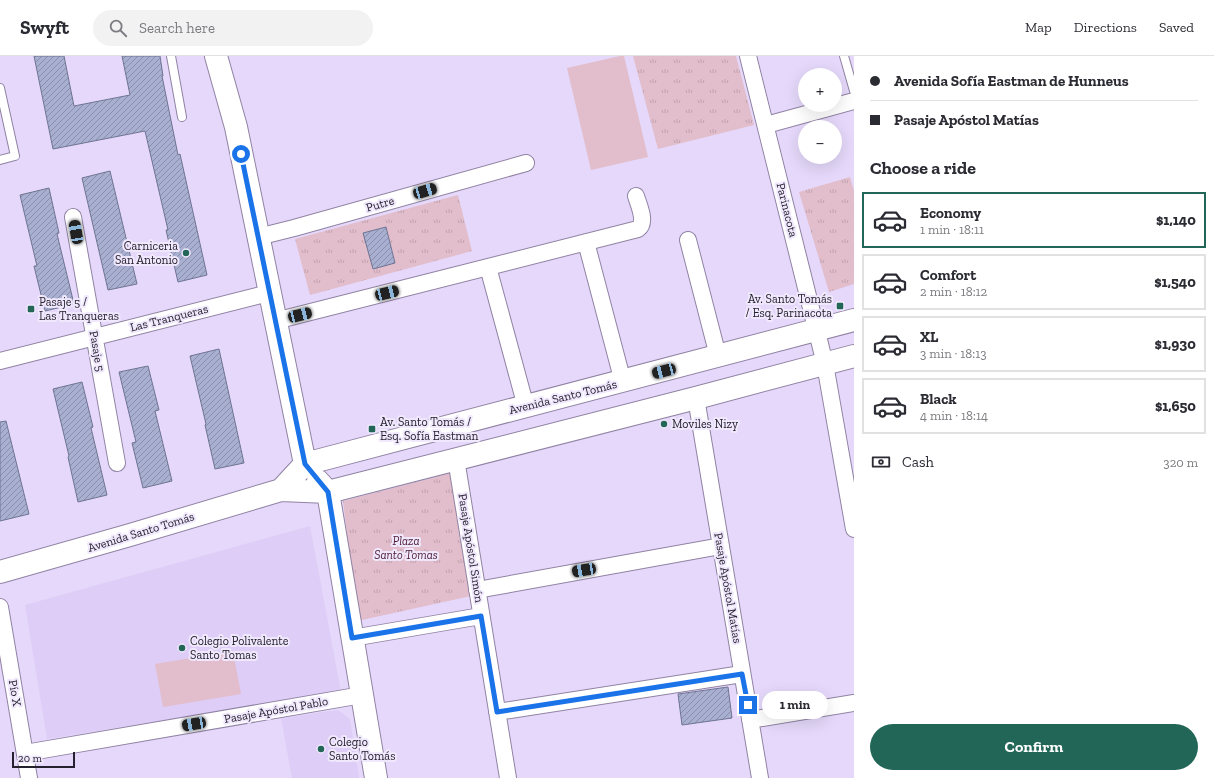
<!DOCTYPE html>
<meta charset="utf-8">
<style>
:root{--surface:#fff;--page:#f2f2f3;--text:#2b2b33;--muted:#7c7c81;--line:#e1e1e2;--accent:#226657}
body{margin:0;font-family:"Zilla Slab",serif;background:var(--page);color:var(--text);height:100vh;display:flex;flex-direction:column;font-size:15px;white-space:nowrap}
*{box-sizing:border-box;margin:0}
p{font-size:13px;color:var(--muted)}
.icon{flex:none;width:22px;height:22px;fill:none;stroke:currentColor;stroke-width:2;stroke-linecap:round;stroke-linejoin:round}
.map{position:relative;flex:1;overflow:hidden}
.side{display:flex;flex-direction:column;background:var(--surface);width:360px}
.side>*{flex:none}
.banner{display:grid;align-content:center;height:88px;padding:0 16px;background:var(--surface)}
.controls{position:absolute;left:798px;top:12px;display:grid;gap:8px}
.controls a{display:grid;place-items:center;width:44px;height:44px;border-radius:50%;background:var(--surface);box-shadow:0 4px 16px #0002;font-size:20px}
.scale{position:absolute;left:12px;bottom:10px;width:63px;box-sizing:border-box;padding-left:4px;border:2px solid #26212e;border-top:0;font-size:11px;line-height:14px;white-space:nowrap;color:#26212e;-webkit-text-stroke:3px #f0e8fd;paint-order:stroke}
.end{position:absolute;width:18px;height:18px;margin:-9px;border:5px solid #1a73e8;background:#fff;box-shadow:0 0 0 2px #fff}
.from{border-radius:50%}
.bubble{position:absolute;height:28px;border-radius:14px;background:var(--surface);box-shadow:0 4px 16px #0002;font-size:13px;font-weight:800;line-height:28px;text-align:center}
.car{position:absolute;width:12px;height:24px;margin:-12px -6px;border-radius:5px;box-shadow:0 0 3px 1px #0007;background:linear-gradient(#222 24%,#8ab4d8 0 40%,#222 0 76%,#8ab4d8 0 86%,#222 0)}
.banner b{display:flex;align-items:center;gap:14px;height:38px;font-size:15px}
.banner b+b{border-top:1px solid var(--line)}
.banner i{width:10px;height:10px;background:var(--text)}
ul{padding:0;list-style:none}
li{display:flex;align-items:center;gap:12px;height:56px;margin:0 8px 6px;padding:0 8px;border:2px solid var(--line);border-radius:0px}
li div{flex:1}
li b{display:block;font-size:15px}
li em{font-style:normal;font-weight:800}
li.on{border-color:var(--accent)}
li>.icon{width:36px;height:36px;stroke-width:1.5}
h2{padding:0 16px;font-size:18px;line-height:48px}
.pay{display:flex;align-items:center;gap:10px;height:44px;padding:0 16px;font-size:15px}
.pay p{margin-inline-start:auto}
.action{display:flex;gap:8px;margin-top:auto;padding:8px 16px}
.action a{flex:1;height:46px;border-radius:24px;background:var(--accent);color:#fff;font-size:16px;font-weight:800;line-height:46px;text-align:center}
header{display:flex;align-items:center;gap:24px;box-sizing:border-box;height:56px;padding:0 20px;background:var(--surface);border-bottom:1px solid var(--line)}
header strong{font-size:19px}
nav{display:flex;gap:22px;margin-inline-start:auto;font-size:14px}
.search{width:280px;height:36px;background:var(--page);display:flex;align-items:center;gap:10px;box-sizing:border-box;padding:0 14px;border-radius:22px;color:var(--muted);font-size:15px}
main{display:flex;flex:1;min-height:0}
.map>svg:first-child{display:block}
.built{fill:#decdf7}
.grass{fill:url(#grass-tufts)}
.pitch{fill:#e2bdcb}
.building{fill:url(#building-hatch);stroke:#6f7493}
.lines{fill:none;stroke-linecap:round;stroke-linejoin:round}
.lane-casing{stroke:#9083a3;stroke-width:10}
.street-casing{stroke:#9083a3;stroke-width:18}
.secondary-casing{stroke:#9083a3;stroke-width:24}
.lane{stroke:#fff;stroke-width:8}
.street{stroke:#fff;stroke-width:16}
.secondary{stroke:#fff;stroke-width:22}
.route{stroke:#1a73e8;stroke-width:5}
.poi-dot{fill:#226657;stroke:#f0e8fd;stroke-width:1.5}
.labels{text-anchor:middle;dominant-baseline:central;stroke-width:4;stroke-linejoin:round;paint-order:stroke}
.street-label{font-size:12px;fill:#26212e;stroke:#f0e8fd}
.poi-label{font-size:12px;fill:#26212e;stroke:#f0e8fd;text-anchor:start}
.park-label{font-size:12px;font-style:italic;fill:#4b1b31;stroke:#f0e8fd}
</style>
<header>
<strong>Swyft</strong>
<div class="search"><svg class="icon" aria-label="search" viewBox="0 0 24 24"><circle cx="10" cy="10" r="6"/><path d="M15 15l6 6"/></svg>Search here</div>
<nav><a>Map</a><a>Directions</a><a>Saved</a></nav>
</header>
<main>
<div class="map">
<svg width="854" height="722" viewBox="0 0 854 722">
<defs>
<pattern id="grass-tufts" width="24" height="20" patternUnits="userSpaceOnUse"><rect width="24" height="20" fill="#e2bdcb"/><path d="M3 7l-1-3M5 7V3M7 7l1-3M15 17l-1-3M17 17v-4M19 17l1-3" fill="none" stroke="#c2a2af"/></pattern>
<pattern id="building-hatch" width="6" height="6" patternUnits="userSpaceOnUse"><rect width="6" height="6" fill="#a9afd1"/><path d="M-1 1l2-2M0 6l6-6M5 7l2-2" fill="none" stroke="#898eaa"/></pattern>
</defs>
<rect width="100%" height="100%" fill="#e5d8fa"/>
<path class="built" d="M310 470 341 636 47 683 25 549Z
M338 654 350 663 359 722H292L281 662Z"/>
<path class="grass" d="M633 0H736L754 69 658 93Z
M850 121 854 135V228L829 236 799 136Z
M458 139 472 195 310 239 295 183Z
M451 417 471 540 357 565 343 445Z"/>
<path class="pitch" d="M620 0H624L648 101 591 114 567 12Z
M233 595 241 638 163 651 155 608Z"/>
<path class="building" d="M34 0H64L74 50 130 39 122 0H160L163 20H162L178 99 180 98 207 219 178 226 166 174H168L145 75 53 93Z
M110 115 137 228 108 234 82 122Z
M49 132 59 177 57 178 74 248 45 255 34 210H37L20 139Z
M386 171 395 207 373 213 363 177Z
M219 293 244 407 215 413 205 369 206 368 190 300Z
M148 310 159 354 155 355 172 425 143 432 132 387 136 386 119 316Z
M82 326 93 371 91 372 107 439 78 446 68 401 69 400 53 333Z
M6 365 29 458 0 465V366Z
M728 631 732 662 682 669 678 638Z"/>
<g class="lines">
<g class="lane-casing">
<path id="lane" d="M171 0 182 61
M844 0 854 35
M0 32 15 100 0 104"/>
</g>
<g class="street-casing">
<path id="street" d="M748 0 825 308 854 473
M766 69 854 45
M73 161 117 407
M258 181 294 172 526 107
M688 184 718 300
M586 186 623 326
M488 211 526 351
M275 265 638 173C647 166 639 150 636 140
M0 305 269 237
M696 342 760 722
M456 403 508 722
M477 534 721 490
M0 551 29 722
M352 582 481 560
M497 656 742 618
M750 664 854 647
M25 697 362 639"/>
</g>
<g class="secondary-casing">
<path id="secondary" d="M216 0 236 71 305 408
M318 425 328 436 376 722
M281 434 305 408 854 264
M0 516 130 479 281 434 328 436 696 342 854 300"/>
</g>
<use href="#lane" class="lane"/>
<use href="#street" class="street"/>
<use href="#secondary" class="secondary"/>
</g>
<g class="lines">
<path class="route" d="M241 98 305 408 328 436 352 582 481 560 497 656 742 618 748 649"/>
</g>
<g class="poi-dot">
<circle cx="186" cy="197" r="4"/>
<rect x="836" y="246" width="8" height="8" rx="2"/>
<rect x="27" y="249" width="8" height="8" rx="2"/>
<circle cx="664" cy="368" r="4"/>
<rect x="368" y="369" width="8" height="8" rx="2"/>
<circle cx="182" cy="592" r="4"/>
<circle cx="321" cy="693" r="4"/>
</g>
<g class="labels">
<g class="street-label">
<text transform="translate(380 148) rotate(-16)">Putre</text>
<text transform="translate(787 154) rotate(76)">Parinacota</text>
<text transform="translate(169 262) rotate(-14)">Las Tranqueras</text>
<text transform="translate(97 295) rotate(80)">Pasaje 5</text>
<text transform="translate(563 341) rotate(-14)">Avenida Santo Tomás</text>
<text transform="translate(141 476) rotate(-17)">Avenida Santo Tomás</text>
<text transform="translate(471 492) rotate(81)">Pasaje Apóstol Simón</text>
<text transform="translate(728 532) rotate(80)">Pasaje Apóstol Matías</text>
<text transform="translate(15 637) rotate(80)">Pío X</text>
<text transform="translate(276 654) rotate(-10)">Pasaje Apóstol Pablo</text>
</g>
<g class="poi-label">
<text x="178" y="190" text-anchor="end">Carniceria<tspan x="178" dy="14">San Antonio</tspan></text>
<text x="832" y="243" text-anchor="end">Av. Santo Tomás<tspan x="832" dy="14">/ Esq. Parinacota</tspan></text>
<text x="39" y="246">Pasaje 5 /<tspan x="39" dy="14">Las Tranqueras</tspan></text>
<text x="380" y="366">Av. Santo Tomás /<tspan x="380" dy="14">Esq. Sofía Eastman</tspan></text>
<text x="672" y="368">Moviles Nizy</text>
<text x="190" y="585">Colegio Polivalente<tspan x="190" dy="14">Santo Tomas</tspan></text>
<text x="329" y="686">Colegio<tspan x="329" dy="14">Santo Tomás</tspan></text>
</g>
<g class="park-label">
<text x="406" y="485">Plaza<tspan x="406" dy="14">Santo Tomas</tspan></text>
</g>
</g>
</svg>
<div class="controls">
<a>+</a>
<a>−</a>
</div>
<div class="scale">20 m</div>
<i class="end from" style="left:241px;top:98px"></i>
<i class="end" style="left:748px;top:649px"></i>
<div class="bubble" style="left:762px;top:635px;width:66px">1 min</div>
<i class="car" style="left:425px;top:135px;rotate:74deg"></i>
<i class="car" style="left:76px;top:176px;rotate:350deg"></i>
<i class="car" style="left:387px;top:237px;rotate:76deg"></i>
<i class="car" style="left:300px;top:259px;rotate:76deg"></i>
<i class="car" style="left:664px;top:315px;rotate:255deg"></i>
<i class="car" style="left:584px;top:514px;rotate:260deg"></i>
<i class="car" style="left:194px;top:668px;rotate:260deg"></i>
</div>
<section class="side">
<div class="banner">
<b><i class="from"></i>Avenida Sofía Eastman de Hunneus</b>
<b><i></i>Pasaje Apóstol Matías</b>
</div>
<h2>Choose a ride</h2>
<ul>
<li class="on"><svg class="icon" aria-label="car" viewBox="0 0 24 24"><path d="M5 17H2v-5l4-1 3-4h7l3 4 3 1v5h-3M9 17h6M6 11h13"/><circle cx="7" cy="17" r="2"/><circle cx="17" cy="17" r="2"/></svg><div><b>Economy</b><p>1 min · 18:11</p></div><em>$1,140</em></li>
<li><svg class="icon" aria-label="car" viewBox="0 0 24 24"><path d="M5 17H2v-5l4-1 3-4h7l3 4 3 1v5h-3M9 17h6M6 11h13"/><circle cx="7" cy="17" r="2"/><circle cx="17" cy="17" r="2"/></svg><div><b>Comfort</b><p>2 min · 18:12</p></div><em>$1,540</em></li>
<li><svg class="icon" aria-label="car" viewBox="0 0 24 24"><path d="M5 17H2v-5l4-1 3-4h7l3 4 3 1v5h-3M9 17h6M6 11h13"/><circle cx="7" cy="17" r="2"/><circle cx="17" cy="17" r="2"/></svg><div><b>XL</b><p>3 min · 18:13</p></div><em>$1,930</em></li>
<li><svg class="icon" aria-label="car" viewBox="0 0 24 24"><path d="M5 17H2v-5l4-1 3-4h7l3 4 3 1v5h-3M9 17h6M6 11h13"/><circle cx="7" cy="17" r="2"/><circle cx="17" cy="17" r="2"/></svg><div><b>Black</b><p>4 min · 18:14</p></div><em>$1,650</em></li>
</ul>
<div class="pay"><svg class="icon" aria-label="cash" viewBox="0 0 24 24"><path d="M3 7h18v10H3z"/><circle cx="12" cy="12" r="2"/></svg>Cash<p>320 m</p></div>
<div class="action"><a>Confirm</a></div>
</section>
</main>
